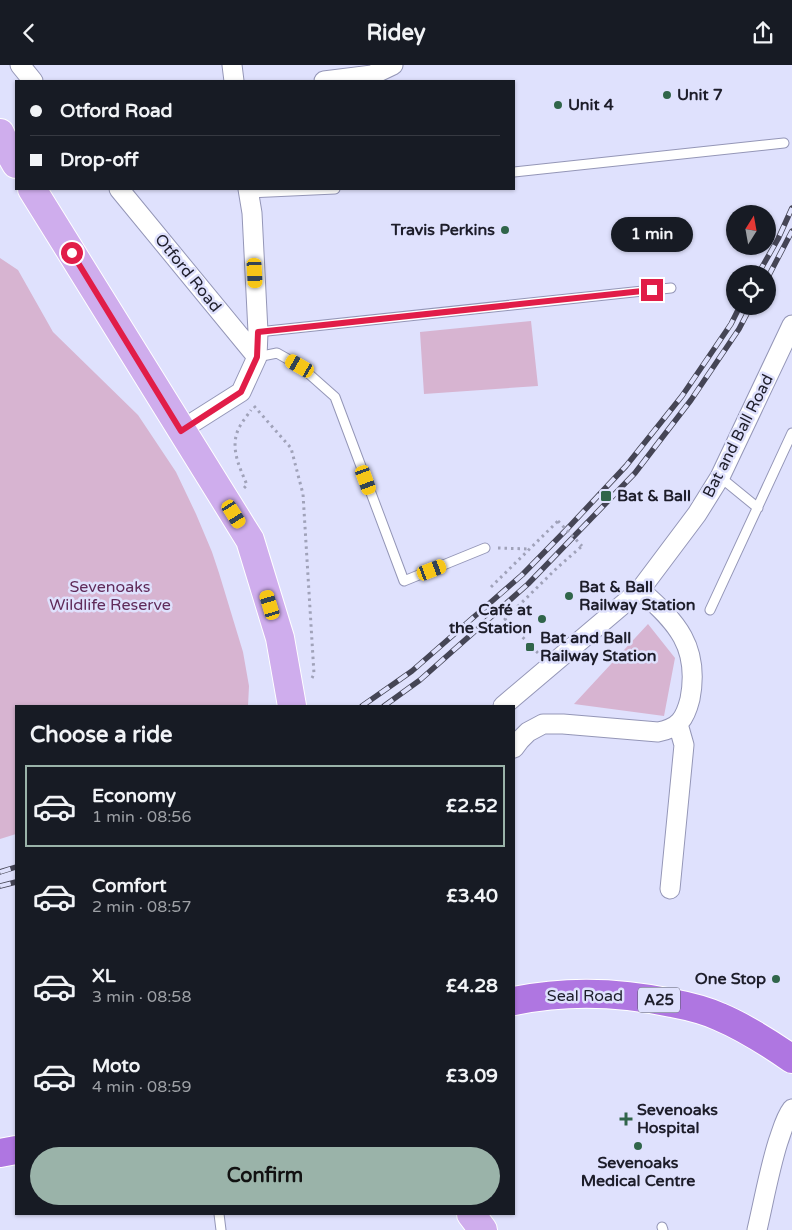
<!DOCTYPE html>
<meta charset="utf-8">
<style>
:root{--surface:#171b24;--page:#242831;--text:#f1f3f6;--muted:#9ea1a6;--line:#363941;--accent:#9ab3a9}
body{margin:0;font-family:"Varela Round",sans-serif;background:var(--page);color:var(--text);height:100vh;display:flex;flex-direction:column;font-size:19px;white-space:nowrap}
*{box-sizing:border-box;margin:0}
p{font-size:16px;color:var(--muted)}
.icon{flex:none;width:28px;height:28px;fill:none;stroke:currentColor;stroke-width:2;stroke-linecap:round;stroke-linejoin:round}
.map{position:relative;flex:1;overflow:hidden}
.details{position:absolute;left:15px;top:640px;width:500px;height:510px;display:flex;flex-direction:column;background:var(--surface);border-radius:0px;box-shadow:0 1px 4px #0004}
.details>*{flex:none}
.top-card{position:absolute;left:15px;top:15px;width:500px;height:110px;border-radius:0px;box-shadow:0 1px 4px #0004;display:grid;align-content:center;height:110px;padding:0 15px;background:var(--surface)}
.needle{width:32px;rotate:11deg}
.fabs{position:absolute;left:726px;top:140px;display:grid;gap:10px}
.fabs a{display:grid;place-items:center;width:50px;height:50px;border-radius:50%;background:var(--surface);box-shadow:0 1px 4px #0004;font-size:25px}
.end{position:absolute;width:22px;height:22px;margin:-11px;border:6px solid #e11d48;background:#fff;box-shadow:0 0 0 2px #fff}
.from{border-radius:50%}
.bubble{position:absolute;height:35px;border-radius:18px;background:var(--surface);box-shadow:0 1px 4px #0004;font-size:16px;font-weight:700;line-height:35px;text-align:center}
.car{position:absolute;width:15px;height:30px;margin:-15px -8px;border-radius:6px;box-shadow:0 0 4px 1px #0007;background:linear-gradient(#f5c518 24%,#345 0 40%,#f5c518 0 76%,#345 0 86%,#f5c518 0)}
.top-card b{display:flex;align-items:center;gap:18px;height:48px;font-size:19px}
.top-card b+b{border-top:1px solid var(--line)}
.top-card i{width:12px;height:12px;background:var(--text)}
ul{padding:0;list-style:none}
li{display:flex;align-items:center;gap:15px;height:82px;margin:0 10px 8px;padding:0 5px;border:2px solid transparent;border-radius:0px}
li div{flex:1}
li b{display:block;font-size:19px}
li em{font-style:normal;font-weight:700}
li.current{border-color:var(--accent)}
li>.icon{width:45px;height:45px;stroke-width:1.5}
h2{padding:0 15px;font-size:22px;line-height:60px}
.button{display:flex;gap:10px;margin-top:auto;padding:10px 15px}
.button a{flex:1;height:58px;border-radius:30px;background:var(--accent);color:#111;font-size:20px;font-weight:700;line-height:58px;text-align:center}
header{display:flex;justify-content:space-between;align-items:center;height:65px;padding:0 15px;background:var(--surface);font-size:22px;font-weight:700}
.map>svg:first-child{display:block}
.green{fill:#d7b4d1}
.lines{fill:none;stroke-linecap:round;stroke-linejoin:round}
.lane-casing{stroke:#9496b7;stroke-width:11}
.street-casing{stroke:#9496b7;stroke-width:21}
.primary-casing{stroke:#fff;stroke-width:30}
.highway-casing{stroke:#fff;stroke-width:30}
.path{stroke:#a0a2b9;stroke-width:3;stroke-dasharray:2.5 4;stroke-linecap:butt}
.lane{stroke:#fff;stroke-width:9}
.street{stroke:#fff;stroke-width:19}
.primary{stroke:#cfaded;stroke-width:28}
.highway{stroke:#af76e1;stroke-width:28}
.rail-casing{stroke:#454555;stroke-width:5.5}
.rail{stroke:#dfe1fd;stroke-width:4;stroke-dasharray:11;stroke-linecap:butt}
.path-bridge{stroke:#a0a2b9;stroke-width:3;stroke-dasharray:2.5 4;stroke-linecap:butt}
.route{stroke:#e11d48;stroke-width:6}
.poi-dot{fill:#30654a;stroke:#dfe1fd;stroke-width:2}
.labels{text-anchor:middle;dominant-baseline:central;stroke-width:5;stroke-linejoin:round;paint-order:stroke}
.shield{fill:#dfe1fd;stroke:#575869;stroke-width:1}
.shield-label{font-size:15px;font-weight:bold;fill:#1d1d2a}
.poi-label{font-size:16px;font-weight:bold;fill:#1d1d2a;stroke:#dfe1fd;text-anchor:start}
.street-label{font-size:16px;fill:#1d1d2a;stroke:#dfe1fd}
.park-label{font-size:16px;fill:#602b5a;stroke:#dfe1fd}
</style>
<header><svg class="icon" aria-label="back" viewBox="0 0 24 24"><path d="M15 5l-7 7 7 7"/></svg>Ridey<svg class="icon" aria-label="share" viewBox="0 0 24 24"><path d="M12 15V3M7 8l5-5 5 5M5 13v7h14v-7"/></svg></header>
<div class="map">
<svg width="792" height="1165" viewBox="0 0 792 1165">
<rect width="100%" height="100%" fill="#dfe1fd"/>
<path class="green" d="M0 193 18 205 53 267 138 350 176 407 196 449 212 487 219 508 243 587 249 621 248 641H16V769L0 774Z
M531 256 538 321 424 329 420 267Z
M648 559 675 593 664 651 574 639Z"/>
<g class="lines">
<g class="lane-casing">
<path id="lane" d="M514 107 784 78
M249 128 335 124
M258 267 671 223
M257 292 277 288 300 301 335 332 404 516 485 483
M720 412 758 443
M710 545 792 368
M219 1149 221 1165
M662 1162 663 1165"/>
</g>
<g class="street-casing">
<path id="street" d="M20 0 33 16
M232 0 234 16
M324 16 372 10 393 0
M119 124 257 292
M181 365 241 327 257 292 258 267 252 148 248 124
M503 641 640 525 697 449 720 412 792 260
M514 683 520 675 528 667 543 659H563L658 667C679 663 685 654 690 634 700 582 677 557 640 525
M670 824 684 680 678 659
M757 1165C764 1135 769 1106 778 1077 782 1066 785 1053 792 1044"/>
</g>
<g class="primary-casing">
<path id="primary" d="M0 68 9 87 16 99
M32 124 250 475 280 573 292 641
M471 1149 483 1165"/>
</g>
<g class="highway-casing">
<path id="highway" d="M514 936C567 925 620 927 672 938 688 941 705 945 720 952 746 963 769 978 792 994
M0 1088 16 1085"/>
</g>
<path class="path" d="M254 341 291 383 303 429 314 609 312 613
M244 423 247 420C240 403 230 384 238 365 241 358 247 351 251 345
M498 483 530 484
M491 522 558 456
M538 588 505 554 558 502 582 481"/>
<use href="#lane" class="lane"/>
<use href="#street" class="street"/>
<use href="#primary" class="primary"/>
<use href="#highway" class="highway"/>
<g class="rail-casing">
<path id="rail" d="M758 209 778 174 792 143
M768 212 792 166
M362 641 412 606 522 510 567 464 626 401 682 331 731 259 740 241
M384 641 420 615 528 519 635 408 691 335 739 264 751 241
M0 807 16 802
M0 821 16 817"/>
</g>
<use href="#rail" class="rail"/>
<path class="path-bridge" d="M558 456 582 481"/>
</g>
<g class="lines">
<path class="route" d="M72 188 181 366 241 327 257 292 258 267 652 225"/>
</g>
<g class="poi-dot">
<circle cx="667" cy="30" r="5"/>
<circle cx="558" cy="40" r="5"/>
<circle cx="505" cy="165" r="5"/>
<rect x="600" y="425" width="12" height="12" rx="2.5"/>
<circle cx="569" cy="531" r="5"/>
<circle cx="542" cy="554" r="5"/>
<rect x="525" y="577" width="10" height="10" rx="2.5"/>
<circle cx="776" cy="914" r="5"/>
<path d="M623.5 1046.5h5v5h5v5h-5v5h-5v-5h-5v-5h5z"/>
<circle cx="638" cy="1081" r="5"/>
</g>
<g class="labels">
<rect class="shield" x="638" y="922.5" width="42" height="25" rx="4"/>
<g class="shield-label">
<text x="659" y="935">A25</text>
</g>
<g class="poi-label">
<text x="677" y="30">Unit 7</text>
<text x="568" y="40">Unit 4</text>
<text x="495" y="165" text-anchor="end">Travis Perkins</text>
<text x="617" y="431">Bat &amp; Ball</text>
<text x="579" y="522">Bat &amp; Ball<tspan x="579" dy="18">Railway Station</tspan></text>
<text x="532" y="545" text-anchor="end">Café at<tspan x="532" dy="18">the Station</tspan></text>
<text x="540" y="573">Bat and Ball<tspan x="540" dy="18">Railway Station</tspan></text>
<text x="766" y="914" text-anchor="end">One Stop</text>
<text x="637" y="1045">Sevenoaks<tspan x="637" dy="18">Hospital</tspan></text>
<text x="638" y="1098" text-anchor="middle">Sevenoaks<tspan x="638" dy="18">Medical Centre</tspan></text>
</g>
<g class="street-label">
<text transform="translate(188 208) rotate(51)">Otford Road</text>
<text transform="translate(738 371) rotate(-63)">Bat and Ball Road</text>
<text x="585" y="931">Seal Road</text>
</g>
<g class="park-label">
<text x="110" y="522">Sevenoaks<tspan x="110" dy="18">Wildlife Reserve</tspan></text>
</g>
</g>
</svg>
<div class="fabs">
<a><svg class="needle" viewBox="-14 -14 28 28"><path d="M0-13l5 13h-10z" fill="#e53935"/><path d="M0 13l5-13h-10z" fill="#9ea1a6"/></svg></a>
<a><svg class="icon" aria-label="locate" viewBox="0 0 24 24"><circle cx="12" cy="12" r="6"/><path d="M12 2v4M12 18v4M2 12h4M18 12h4"/></svg></a>
</div>
<i class="end from" style="left:72px;top:188px"></i>
<i class="end" style="left:652px;top:225px"></i>
<div class="bubble" style="left:611px;top:152px;width:82px">1 min</div>
<i class="car" style="left:255px;top:208px;rotate:177deg"></i>
<i class="car" style="left:300px;top:301px;rotate:300deg"></i>
<i class="car" style="left:366px;top:415px;rotate:160deg"></i>
<i class="car" style="left:234px;top:449px;rotate:148deg"></i>
<i class="car" style="left:432px;top:505px;rotate:69deg"></i>
<i class="car" style="left:270px;top:540px;rotate:343deg"></i>
<div class="top-card">
<b><i class="from"></i>Otford Road</b>
<b><i></i>Drop-off</b>
</div>
<section class="details">
<h2>Choose a ride</h2>
<ul>
<li class="current"><svg class="icon" aria-label="car" viewBox="0 0 24 24"><path d="M5 17H2v-5l4-1 3-4h7l3 4 3 1v5h-3M9 17h6M6 11h13"/><circle cx="7" cy="17" r="2"/><circle cx="17" cy="17" r="2"/></svg><div><b>Economy</b><p>1 min · 08:56</p></div><em>£2.52</em></li>
<li><svg class="icon" aria-label="car" viewBox="0 0 24 24"><path d="M5 17H2v-5l4-1 3-4h7l3 4 3 1v5h-3M9 17h6M6 11h13"/><circle cx="7" cy="17" r="2"/><circle cx="17" cy="17" r="2"/></svg><div><b>Comfort</b><p>2 min · 08:57</p></div><em>£3.40</em></li>
<li><svg class="icon" aria-label="car" viewBox="0 0 24 24"><path d="M5 17H2v-5l4-1 3-4h7l3 4 3 1v5h-3M9 17h6M6 11h13"/><circle cx="7" cy="17" r="2"/><circle cx="17" cy="17" r="2"/></svg><div><b>XL</b><p>3 min · 08:58</p></div><em>£4.28</em></li>
<li><svg class="icon" aria-label="car" viewBox="0 0 24 24"><path d="M5 17H2v-5l4-1 3-4h7l3 4 3 1v5h-3M9 17h6M6 11h13"/><circle cx="7" cy="17" r="2"/><circle cx="17" cy="17" r="2"/></svg><div><b>Moto</b><p>4 min · 08:59</p></div><em>£3.09</em></li>
</ul>
<div class="button"><a>Confirm</a></div>
</section>
</div>
